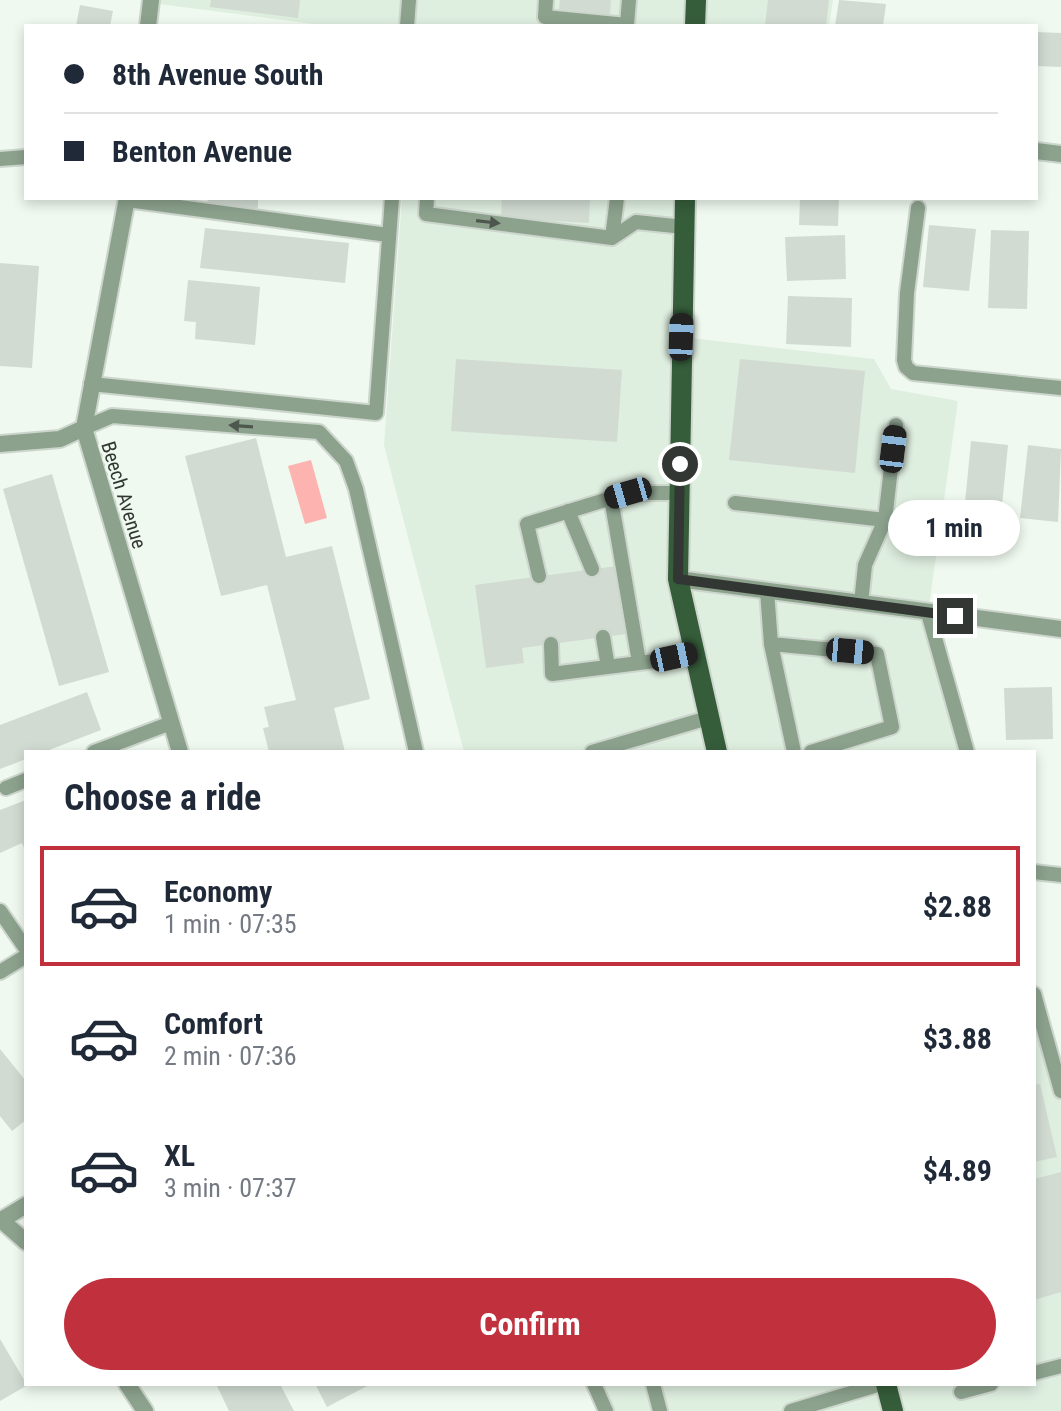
<!DOCTYPE html>
<meta charset="utf-8">
<style>
:root{--surface:#fff;--page:#f6f6f7;--text:#1f2937;--muted:#747a83;--line:#e0e1e3;--accent:#c1313d}
body{margin:0;font-family:"Roboto Condensed",sans-serif;background:var(--page);color:var(--text);height:100vh;display:flex;flex-direction:column;font-size:30px;white-space:nowrap}
*{box-sizing:border-box;margin:0}
p{font-size:26px;color:var(--muted)}
.icon{flex:none;width:44px;height:44px;fill:none;stroke:currentColor;stroke-width:2;stroke-linecap:round;stroke-linejoin:round}
.map{position:relative;flex:1;overflow:hidden}
.sheet{position:absolute;left:24px;top:750px;width:1012px;height:636px;display:flex;flex-direction:column;background:var(--surface);border-radius:0px;box-shadow:0 4px 12px #0003}
.sheet>*{flex:none}
.guide{position:absolute;left:24px;top:24px;width:1014px;height:176px;border-radius:0px;box-shadow:0 4px 12px #0003;display:grid;align-content:center;height:176px;padding:0 40px;background:var(--surface)}
.end{position:absolute;width:36px;height:36px;margin:-18px;border:10px solid #333733;background:#fff;box-shadow:0 0 0 4px #fff}
.from{border-radius:50%}
.bubble{position:absolute;height:56px;border-radius:28px;background:var(--surface);box-shadow:0 4px 12px #0003;font-size:26px;font-weight:700;line-height:56px;text-align:center}
.car{position:absolute;width:24px;height:48px;margin:-24px -12px;border-radius:10px;box-shadow:0 0 6px 2px #0007;background:linear-gradient(#222 24%,#8ab4d8 0 40%,#222 0 76%,#8ab4d8 0 86%,#222 0)}
.guide b{display:flex;align-items:center;gap:28px;height:76px;font-size:30px}
.guide b+b{border-top:2px solid var(--line)}
.guide i{width:20px;height:20px;background:var(--text)}
ul{padding:0;list-style:none}
li{display:flex;align-items:center;gap:24px;height:120px;margin:0 16px 12px;padding:0 24px;border:4px solid transparent;border-radius:0px}
li div{flex:1}
li b{display:block;font-size:30px}
li em{font-style:normal;font-weight:700}
li.current{border-color:var(--accent)}
li>.icon{width:72px;height:72px;stroke-width:1.5}
h2{padding:0 40px;font-size:36px;line-height:96px}
.primary-button{display:flex;gap:16px;margin-top:auto;padding:16px 40px}
.primary-button a{flex:1;height:92px;border-radius:48px;background:var(--accent);color:#fff;font-size:32px;font-weight:700;line-height:92px;text-align:center}
.map>svg:first-child{display:block}
.built{fill:#deeedf}
.water{fill:#fdb4b1}
.building{fill:#d1dbd2}
.lines{fill:none;stroke-linecap:round;stroke-linejoin:round}
.lane-casing{stroke:#cdd6cd;stroke-width:18}
.street-casing{stroke:#cdd6cd;stroke-width:20}
.primary-casing{stroke:#cdd6cd;stroke-width:24}
.lane{stroke:#8ca28d;stroke-width:14}
.street{stroke:#8ca28d;stroke-width:16}
.primary{stroke:#355d3a;stroke-width:20}
.oneway{fill:#4e574e}
.route{stroke:#333733;stroke-width:10}
.labels{text-anchor:middle;dominant-baseline:central;stroke-width:6;stroke-linejoin:round;paint-order:stroke}
.street-label{font-size:20px;fill:#333733;stroke:#eff9ef}
</style>
<div class="map">
<svg width="1061" height="1411" viewBox="0 0 1061 1411">
<rect width="100%" height="100%" fill="#eff9ef"/>
<path class="built" d="M152 0H833L829 26H329L151 3Z
M402 198H685L682 337 874 359 891 389 958 401 928 613 967 752H464L384 445Z
M1034 994 1061 1091V1411H606L594 1384H1034Z"/>
<path class="water" d="M311 460 327 518 305 524 288 466Z"/>
<path class="building" d="M211 0H300L298 18 210 7Z
M560 0H611L610 15 559 9Z
M768 0H829L826 26H765Z
M839 0 886 4 883 26H835Z
M80 5 113 11 110 26H76Z
M1036 32 1061 33V67L1036 66Z
M208 198H258V208L207 206Z
M502 198H590L589 223 501 218Z
M800 198H839L838 226 799 225Z
M929 225 976 229 969 291 923 287Z
M205 228 349 243 345 283 200 268Z
M991 230 1029 231 1027 309 988 308Z
M845 235 846 279 787 281 785 237Z
M0 263 39 266 32 368 0 366Z
M188 280 260 287 255 345 195 339 196 322 184 321Z
M788 296 852 298 851 347 786 344Z
M456 359 622 370 617 442 451 431Z
M740 359 865 371 855 473 729 460Z
M256 438 286 557 332 546 370 699 334 708 345 752H269L263 728 269 727 264 707 296 700 267 585 221 596 185 456Z
M971 441 1008 445 1001 516 964 513Z
M1028 445 1061 449 1058 522 1020 518Z
M52 474 109 672 59 686 3 489Z
M617 566 626 634 522 648 524 663 486 668 475 585Z
M1052 687 1053 739 1006 740 1004 688Z
M87 692 101 730 44 752H26V759L0 769V725Z
M26 800V852L22 843 0 853V810Z
M0 1049 26 1081V1120L12 1131 0 1116Z
M1040 1084 1057 1157 1034 1162V1085Z
M1061 1172V1292L1034 1300V1179Z
M0 1339 26 1383V1386L0 1401Z
M216 1384H280L294 1411H229Z
M315 1384H371L327 1407Z"/>
<g class="lines">
<g class="lane-casing">
<path id="lane" d="M546 0 545 17 627 25 629 0
M407 26 409 0
M0 159 26 157
M427 198 426 214 612 238 636 222 684 227
M127 200 388 235
M918 208 907 293 904 360 906 367 913 373 1061 388
M612 238 617 198
M91 384 376 413 392 198
M84 428 112 416 319 432 346 461 356 489 416 752
M611 498 639 662
M735 503 885 520
M568 511 592 569
M539 576 527 524 628 493H679
M767 591 771 644
M861 603 865 565 885 520 896 425
M928 613 967 752
M603 637 608 667
M551 644 552 674 655 661 694 652
M94 752 171 723
M592 752 708 718
M794 752 771 644 877 654 892 727 811 752
M6 788 26 780
M1034 872 1061 875
M0 911 26 949
M0 972 26 956
M1034 994 1061 1091
M1034 1373 1061 1366
M594 1384 606 1411
M653 1384 660 1411
M961 1392 991 1384
M791 1411 881 1384"/>
</g>
<g class="street-casing">
<path id="street" d="M148 26 151 0
M1036 151 1061 154
M127 198 84 428 180 752
M0 444 60 439 84 428
M678 579 1061 629
M0 1219 26 1242
M0 1221 26 1205
M127 1384 145 1411"/>
</g>
<g class="primary-casing">
<path id="primary" d="M695 26 696 0
M685 198 678 579 717 752
M886 1384 893 1411"/>
</g>
<use href="#lane" class="lane"/>
<use href="#street" class="street"/>
<use href="#primary" class="primary"/>
</g>
<defs><path id="oneway-solid" d="M-6-.8H1V-3.2L6.5 0L1 3.2V.8H-6Z" transform="scale(2)"/></defs>
<g class="oneway">
<use href="#oneway-solid" transform="translate(488 222) rotate(7)"/>
<use href="#oneway-solid" transform="translate(241 426) rotate(-176)"/>
</g>
<g class="lines">
<path class="route" d="M680 464 678 579 955 616"/>
</g>
<g class="labels">
<g class="street-label">
<text transform="translate(124 495) rotate(73)">Beech Avenue</text>
</g>
</g>
</svg>
<i class="end from" style="left:680px;top:464px"></i>
<i class="end" style="left:955px;top:616px"></i>
<div class="bubble" style="left:888px;top:500px;width:132px">1 min</div>
<i class="car" style="left:681px;top:337px;rotate:2deg"></i>
<i class="car" style="left:893px;top:449px;rotate:7deg"></i>
<i class="car" style="left:628px;top:493px;rotate:254deg"></i>
<i class="car" style="left:850px;top:651px;rotate:95deg"></i>
<i class="car" style="left:674px;top:657px;rotate:78deg"></i>
<div class="guide">
<b><i class="from"></i>8th Avenue South</b>
<b><i></i>Benton Avenue</b>
</div>
<section class="sheet">
<h2>Choose a ride</h2>
<ul>
<li class="current"><svg class="icon" aria-label="car" viewBox="0 0 24 24"><path d="M5 17H2v-5l4-1 3-4h7l3 4 3 1v5h-3M9 17h6M6 11h13"/><circle cx="7" cy="17" r="2"/><circle cx="17" cy="17" r="2"/></svg><div><b>Economy</b><p>1 min · 07:35</p></div><em>$2.88</em></li>
<li><svg class="icon" aria-label="car" viewBox="0 0 24 24"><path d="M5 17H2v-5l4-1 3-4h7l3 4 3 1v5h-3M9 17h6M6 11h13"/><circle cx="7" cy="17" r="2"/><circle cx="17" cy="17" r="2"/></svg><div><b>Comfort</b><p>2 min · 07:36</p></div><em>$3.88</em></li>
<li><svg class="icon" aria-label="car" viewBox="0 0 24 24"><path d="M5 17H2v-5l4-1 3-4h7l3 4 3 1v5h-3M9 17h6M6 11h13"/><circle cx="7" cy="17" r="2"/><circle cx="17" cy="17" r="2"/></svg><div><b>XL</b><p>3 min · 07:37</p></div><em>$4.89</em></li>
</ul>
<div class="primary-button"><a>Confirm</a></div>
</section>
</div>
